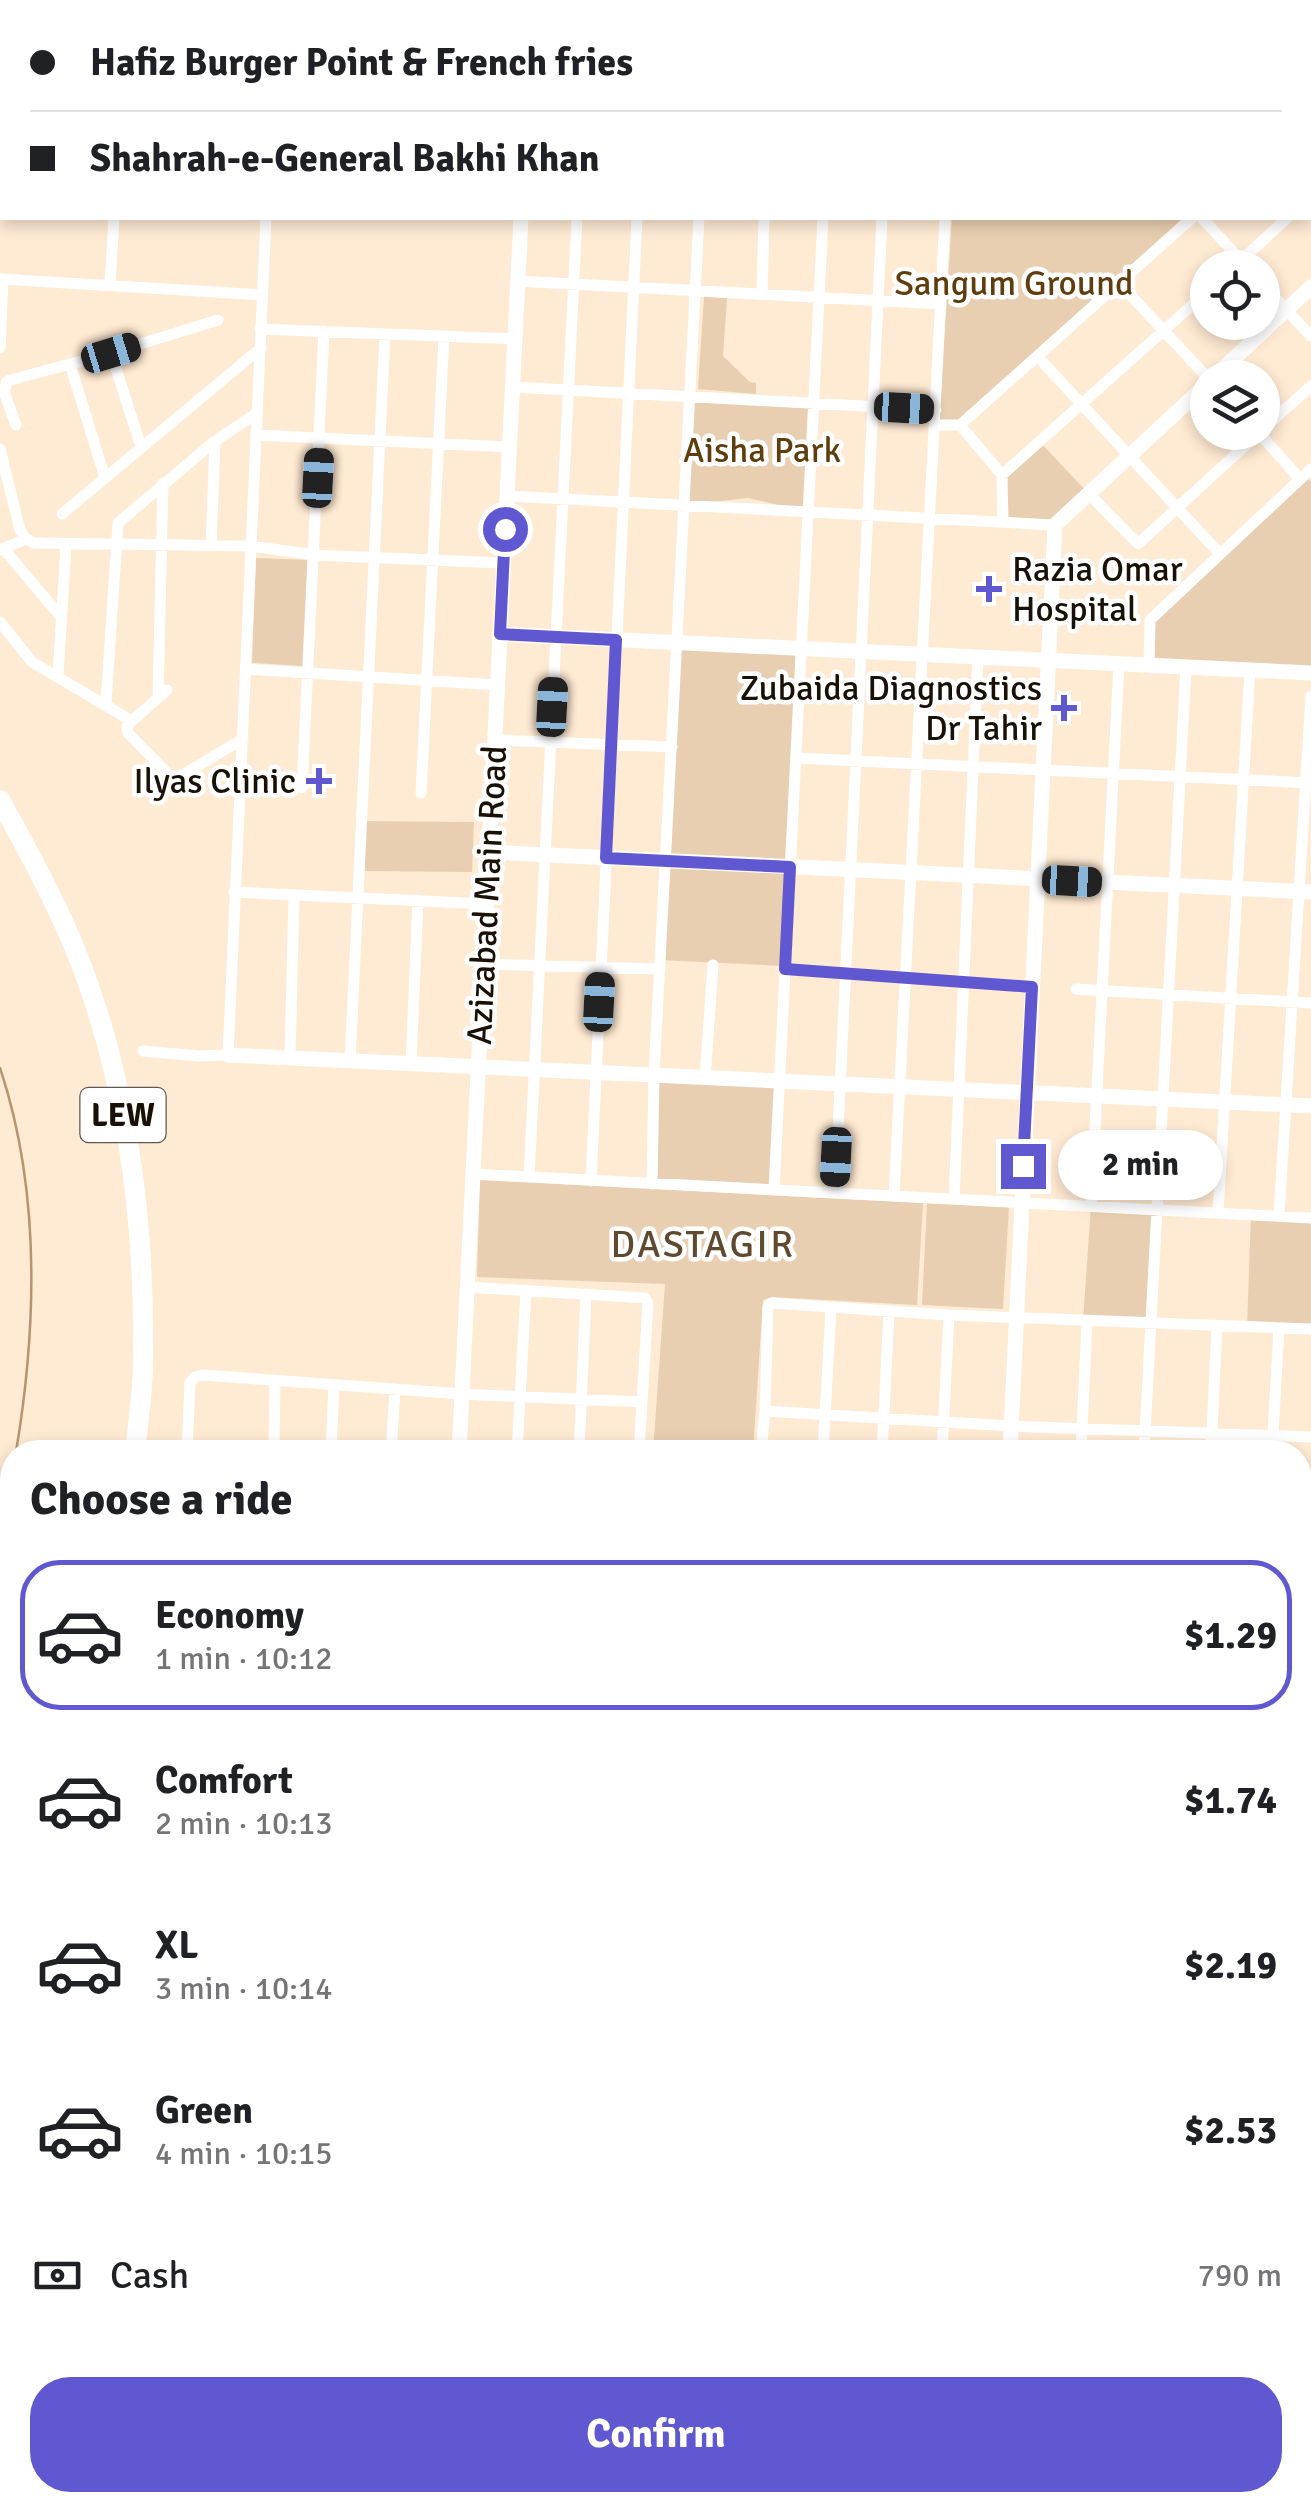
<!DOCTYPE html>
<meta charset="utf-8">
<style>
:root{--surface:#fff;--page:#f2f2f2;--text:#202124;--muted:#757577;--line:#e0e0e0;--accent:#6058d1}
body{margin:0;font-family:Signika,sans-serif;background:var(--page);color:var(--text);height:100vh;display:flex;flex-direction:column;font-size:38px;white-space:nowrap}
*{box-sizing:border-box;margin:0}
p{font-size:32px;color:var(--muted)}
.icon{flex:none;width:55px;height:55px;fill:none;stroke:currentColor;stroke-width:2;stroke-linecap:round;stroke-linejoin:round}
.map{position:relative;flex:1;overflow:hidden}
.details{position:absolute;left:0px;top:1440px;width:1312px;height:1072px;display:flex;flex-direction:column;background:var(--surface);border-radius:40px 40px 0 0;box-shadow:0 5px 15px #0003}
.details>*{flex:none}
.guide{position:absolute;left:0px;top:0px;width:1312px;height:220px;box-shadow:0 5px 15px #0003;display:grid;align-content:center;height:220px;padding:0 30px;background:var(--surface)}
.controls{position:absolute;left:1190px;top:250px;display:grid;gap:20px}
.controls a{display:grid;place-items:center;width:90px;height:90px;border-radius:50%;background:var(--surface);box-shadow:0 5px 15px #0003;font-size:50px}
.end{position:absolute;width:45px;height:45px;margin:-22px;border:12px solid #6058d1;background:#fff;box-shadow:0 0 0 5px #fff}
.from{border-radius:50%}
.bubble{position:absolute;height:70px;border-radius:35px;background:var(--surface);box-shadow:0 5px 15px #0003;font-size:32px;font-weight:800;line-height:70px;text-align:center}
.car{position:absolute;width:30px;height:60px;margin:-30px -15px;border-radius:12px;box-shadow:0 0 8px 2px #0007;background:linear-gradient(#222 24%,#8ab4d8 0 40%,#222 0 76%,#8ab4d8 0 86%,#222 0)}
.guide b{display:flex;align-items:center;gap:35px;height:95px;font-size:38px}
.guide b+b{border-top:2px solid var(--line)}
.guide i{width:25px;height:25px;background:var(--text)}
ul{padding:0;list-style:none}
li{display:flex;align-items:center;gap:30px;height:150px;margin:0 20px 15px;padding:0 10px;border:5px solid transparent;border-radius:40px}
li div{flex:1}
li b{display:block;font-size:38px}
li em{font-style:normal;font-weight:800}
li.active{border-color:var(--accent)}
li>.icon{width:90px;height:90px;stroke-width:1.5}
h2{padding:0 30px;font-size:45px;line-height:120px}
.pay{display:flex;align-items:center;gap:25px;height:110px;padding:0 30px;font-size:38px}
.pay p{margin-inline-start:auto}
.button{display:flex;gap:20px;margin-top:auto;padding:20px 30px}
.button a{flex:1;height:115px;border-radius:40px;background:var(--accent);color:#fff;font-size:40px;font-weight:800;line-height:115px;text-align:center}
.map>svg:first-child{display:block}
.green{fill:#e9cfb1}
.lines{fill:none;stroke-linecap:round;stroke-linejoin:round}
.stream{stroke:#b6956e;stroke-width:2.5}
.street{stroke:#fff;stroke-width:11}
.secondary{stroke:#fff;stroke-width:15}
.primary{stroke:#fff;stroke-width:18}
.highway{stroke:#fff;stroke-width:20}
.route{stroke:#6058d1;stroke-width:12}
.poi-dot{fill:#6058d1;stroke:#fff;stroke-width:4}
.labels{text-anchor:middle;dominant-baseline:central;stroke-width:9;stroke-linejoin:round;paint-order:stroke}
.shield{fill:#fff;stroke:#5e5851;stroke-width:2.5}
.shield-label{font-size:32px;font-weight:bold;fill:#191006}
.park-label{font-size:35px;fill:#5f3d0c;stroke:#fff}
.poi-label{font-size:35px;fill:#191006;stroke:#fff;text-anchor:end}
.street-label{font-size:35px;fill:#191006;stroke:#fff}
.neighbourhood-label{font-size:38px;letter-spacing:2.5px;fill:#5f4a30;stroke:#fff}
</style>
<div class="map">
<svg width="1311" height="2512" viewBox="0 0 1311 2512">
<rect width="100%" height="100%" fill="#ffead3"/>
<path class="green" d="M952 218H1183L959 420H939Z
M704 297 727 298 723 356 750 382 756 383V394L698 389Z
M691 396 814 403 808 512 748 498 686 505Z
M1039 441 1088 493 1055 525 1003 522 1002 475Z
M1305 475 1311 482V673L1149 665 1150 620Z
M256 558 308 560 303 666 252 663Z
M677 642 801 648 785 966 660 960Z
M361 821 474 822 472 872 358 871Z
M654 1075 780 1081 774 1190 652 1184Z
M480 1180 923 1203 917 1305 772 1297 763 1300 753 1452H653L665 1284 477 1277Z
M927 1203 1009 1206 1003 1309 922 1305Z
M1091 1206 1157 1210 1151 1324 1083 1320Z
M1251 1214 1311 1218V1329L1247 1327Z
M1311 2401V2512H1099L1109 2500H1300V2403Z"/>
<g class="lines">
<path class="stream" d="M0 1068C41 1191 37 1326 16 1452
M0 1523 12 1473"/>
<path class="street" d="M128 2V0
M275 2V0
M341 2V0
M462 2V0
M591 2V0
M647 2V0
M713 2V0
M826 2V0
M892 2V0
M955 2V0
M1022 2V0
M1083 2V0
M1149 2 1150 0
M1281 2 1283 0
M1310 98 1311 97
M0 130H2
M1310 196 1311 195
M1202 218 1248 268
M1233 268 1287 218
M0 279 263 295
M518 281 941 304
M1120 284 1208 378
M1262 284 1311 336
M110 285 114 218
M762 294 764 218
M260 329 515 339
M0 348 3 279
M1038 357 1220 554
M70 364 105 478
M512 387 936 410
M16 425 4 392 7 381 111 353
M935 425H960L1192 218
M960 425 1002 475
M1262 430 1311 386
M1258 432 1300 479
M256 435 509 447
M141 447 111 353 218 320
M0 449 20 530 26 539
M1088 493 1138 544 1260 432
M507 496 1055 525
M62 514 261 348
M1003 522 1002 475 1208 291
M211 546 215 441
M3 548 61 617
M0 550 26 539 34 543 251 546 314 555 503 563
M0 622 32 662 132 721 167 690
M1149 665 1150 620 1311 469
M246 669 497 685
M58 675 66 545
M158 698 163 483
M106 703 118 523 215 441 257 413
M132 721 127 727 128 733 174 780 243 739
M495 740 672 747
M796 758 1311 783
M302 788 324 331
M421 793 444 336
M234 892 486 904
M483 964 660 969
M785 969 1032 987
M1076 989 1311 1003
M143 1051 199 1056 228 1055 266 218
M290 1058 294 895
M350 1061 385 334
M411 1064 418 900
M705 1078 713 965
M473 1174 1311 1218
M529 1177 577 218
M591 1181 637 218
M652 1184 654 1075 699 218
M774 1190 823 218
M835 1193 882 218
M894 1196 945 218
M954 1199 978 657
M1091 1206 1119 664
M1218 1213 1250 670
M1279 1216 1311 696
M467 1287 645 1298 648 1303 639 1452
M765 1411 768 1307 771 1303 949 1315 1311 1329
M187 1452 190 1383 195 1377 203 1375 462 1394 642 1402
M274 1452 275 1380
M331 1452 334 1385
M391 1452 395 1390
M517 1452 526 1291
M579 1452 586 1294
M761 1452 765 1411 1011 1426 1311 1437
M823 1452 831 1308
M882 1452 889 1312
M942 1452 949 1315
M1081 1452 1087 1321
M1144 1452 1186 667
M1211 1452 1217 1326
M1272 1452 1279 1328
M1300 1652 1311 1653
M1300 1839 1311 1840
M1300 2019 1311 2020
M1300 2096H1311
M1300 2159H1311
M1300 2218H1311
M1300 2280 1311 2281
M692 2500 708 2512
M997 2500 1012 2512
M722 2512 731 2500
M805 2512 814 2500
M882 2512 891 2500
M956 2512 966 2500"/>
<path class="secondary" d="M369 0 413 2
M1170 0 1172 2
M532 2V0
M1310 162 1311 163
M1213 378 1311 287
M500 634 1311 673
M489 852 1311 892
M228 1055 1311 1106
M459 1452 521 218
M1010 1452 1055 525 1208 383
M1300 1544 1311 1545
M1300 1764 1311 1765
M1300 1918 1311 1919
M1300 1938H1311
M545 2512 554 2500"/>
<path class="primary" d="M0 2317 12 2319
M0 2337 12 2340
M375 2500 393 2512
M450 2500 467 2512"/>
<path class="highway" d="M0 800C30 854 59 907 81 964 129 1090 145 1228 143 1361 143 1392 138 1422 135 1452
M0 1906 12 1871"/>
</g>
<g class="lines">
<path class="route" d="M505 529 500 634 616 640 606 858 790 867 785 969 1032 987 1023 1166"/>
</g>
<g class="poi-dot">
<path d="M984 574h10v10h10v10h-10v10h-10v-10h-10v-10h10z"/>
<path d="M1059 693h10v10h10v10h-10v10h-10v-10h-10v-10h10z"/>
<path d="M314 766h10v10h10v10h-10v10h-10v-10h-10v-10h10z"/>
</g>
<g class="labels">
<rect class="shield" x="80.5" y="1088" width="85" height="54" rx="8"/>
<g class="shield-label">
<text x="123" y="1115">LEW</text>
</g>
<g class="park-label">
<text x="1014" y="283">Sangum Ground</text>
<text x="762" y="450">Aisha Park</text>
</g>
<g class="poi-label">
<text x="1012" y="569" text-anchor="start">Razia Omar<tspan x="1012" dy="40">Hospital</tspan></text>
<text x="1042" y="688">Zubaida Diagnostics<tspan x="1042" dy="40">Dr Tahir</tspan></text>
<text x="296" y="781">Ilyas Clinic</text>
</g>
<g class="street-label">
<text transform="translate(487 895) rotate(-87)">Azizabad Main Road</text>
</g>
<g class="neighbourhood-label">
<text x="703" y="1244">DASTAGIR</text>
</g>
</g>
</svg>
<div class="controls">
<a><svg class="icon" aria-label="locate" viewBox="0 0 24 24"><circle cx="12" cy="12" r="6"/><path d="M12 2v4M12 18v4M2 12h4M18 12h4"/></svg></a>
<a><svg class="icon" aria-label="layers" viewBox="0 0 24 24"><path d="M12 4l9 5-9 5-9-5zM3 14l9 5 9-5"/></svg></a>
</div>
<i class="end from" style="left:505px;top:529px"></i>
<i class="end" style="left:1023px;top:1166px"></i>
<div class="bubble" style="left:1058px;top:1130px;width:165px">2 min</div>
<i class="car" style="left:111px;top:353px;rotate:73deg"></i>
<i class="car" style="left:904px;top:408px;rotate:93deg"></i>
<i class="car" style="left:318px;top:478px;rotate:3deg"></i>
<i class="car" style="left:552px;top:707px;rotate:3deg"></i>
<i class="car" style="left:1072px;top:881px;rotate:93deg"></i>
<i class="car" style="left:599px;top:1002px;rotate:3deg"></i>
<i class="car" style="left:836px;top:1157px;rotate:183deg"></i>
<div class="guide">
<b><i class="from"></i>Hafiz Burger Point &amp; French fries</b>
<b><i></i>Shahrah-e-General Bakhi Khan</b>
</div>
<section class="details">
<h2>Choose a ride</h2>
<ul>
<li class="active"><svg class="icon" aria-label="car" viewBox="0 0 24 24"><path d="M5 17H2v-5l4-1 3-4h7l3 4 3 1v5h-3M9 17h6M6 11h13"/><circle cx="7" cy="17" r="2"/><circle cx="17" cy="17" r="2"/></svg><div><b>Economy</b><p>1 min · 10:12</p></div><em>$1.29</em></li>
<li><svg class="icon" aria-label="car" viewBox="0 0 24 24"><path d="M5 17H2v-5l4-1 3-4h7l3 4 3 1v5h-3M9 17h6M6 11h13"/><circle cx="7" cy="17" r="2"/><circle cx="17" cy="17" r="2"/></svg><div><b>Comfort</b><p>2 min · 10:13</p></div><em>$1.74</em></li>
<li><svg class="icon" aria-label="car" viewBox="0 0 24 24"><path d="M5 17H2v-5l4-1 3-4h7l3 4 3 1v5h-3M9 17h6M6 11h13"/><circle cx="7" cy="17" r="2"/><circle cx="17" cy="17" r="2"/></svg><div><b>XL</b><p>3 min · 10:14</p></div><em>$2.19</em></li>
<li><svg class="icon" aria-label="car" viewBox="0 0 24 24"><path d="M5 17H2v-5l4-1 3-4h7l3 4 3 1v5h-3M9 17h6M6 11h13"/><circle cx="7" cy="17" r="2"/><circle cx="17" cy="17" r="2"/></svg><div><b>Green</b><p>4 min · 10:15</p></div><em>$2.53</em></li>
</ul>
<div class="pay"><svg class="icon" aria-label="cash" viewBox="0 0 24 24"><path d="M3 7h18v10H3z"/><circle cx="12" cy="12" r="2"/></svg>Cash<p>790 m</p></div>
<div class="button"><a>Confirm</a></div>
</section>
</div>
